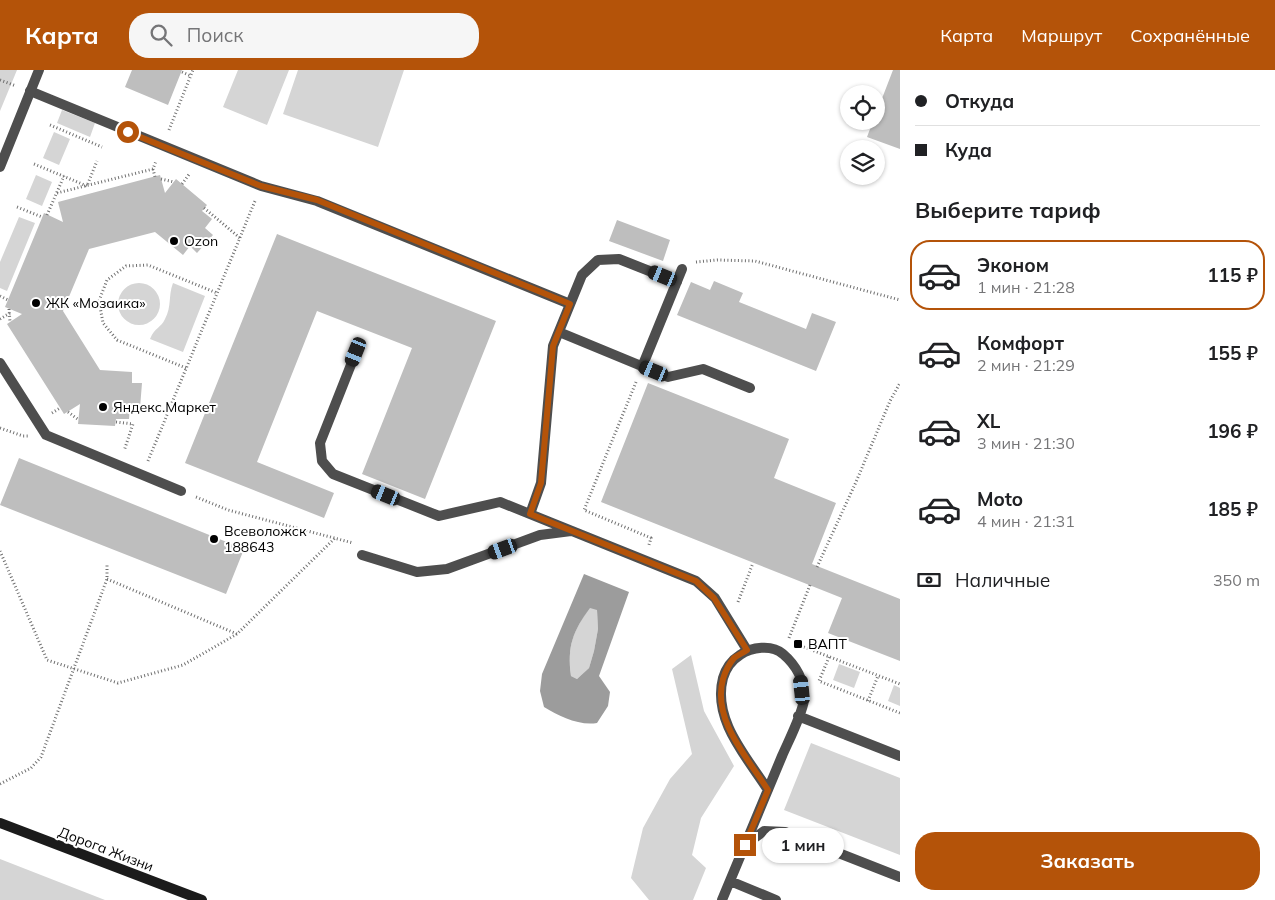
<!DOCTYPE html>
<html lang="ru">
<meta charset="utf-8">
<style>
:root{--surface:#fff;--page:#f6f6f6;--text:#202124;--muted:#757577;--line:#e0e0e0;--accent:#b45309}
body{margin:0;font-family:Mulish,sans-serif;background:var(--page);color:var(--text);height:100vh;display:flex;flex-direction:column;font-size:19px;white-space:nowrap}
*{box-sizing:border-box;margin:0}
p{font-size:16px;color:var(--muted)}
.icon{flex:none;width:28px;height:28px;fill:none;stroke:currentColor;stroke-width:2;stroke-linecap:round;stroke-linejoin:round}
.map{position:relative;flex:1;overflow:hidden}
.drawer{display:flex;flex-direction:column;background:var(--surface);width:375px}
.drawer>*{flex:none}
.guide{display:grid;align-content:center;height:110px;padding:0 15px;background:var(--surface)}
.tools{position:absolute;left:840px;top:15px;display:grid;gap:10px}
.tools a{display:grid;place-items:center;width:45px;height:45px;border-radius:50%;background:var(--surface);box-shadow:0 1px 4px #0004;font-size:25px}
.end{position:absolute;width:22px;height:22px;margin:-11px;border:6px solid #b45309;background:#fff;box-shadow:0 0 0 2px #fff}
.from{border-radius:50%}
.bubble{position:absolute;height:35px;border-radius:18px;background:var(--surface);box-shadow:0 1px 4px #0004;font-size:16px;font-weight:700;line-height:35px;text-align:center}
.car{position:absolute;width:15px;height:30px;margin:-15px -8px;border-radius:6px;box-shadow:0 0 4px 1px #0007;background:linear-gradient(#222 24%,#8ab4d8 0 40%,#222 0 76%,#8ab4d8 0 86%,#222 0)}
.guide b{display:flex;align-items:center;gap:18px;height:48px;font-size:19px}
.guide b+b{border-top:1px solid var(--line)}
.guide i{width:12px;height:12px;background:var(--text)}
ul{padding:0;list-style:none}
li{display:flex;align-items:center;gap:15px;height:70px;margin:0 10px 8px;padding:0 5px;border:2px solid transparent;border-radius:20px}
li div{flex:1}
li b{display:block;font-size:19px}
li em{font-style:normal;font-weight:700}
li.selected{border-color:var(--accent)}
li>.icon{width:45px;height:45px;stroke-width:1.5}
h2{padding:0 15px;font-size:22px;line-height:60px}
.pay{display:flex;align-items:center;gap:12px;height:55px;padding:0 15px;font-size:19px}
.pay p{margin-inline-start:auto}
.button{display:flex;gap:10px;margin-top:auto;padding:10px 15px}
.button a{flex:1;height:58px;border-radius:20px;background:var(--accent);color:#fff;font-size:20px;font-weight:700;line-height:58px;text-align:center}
header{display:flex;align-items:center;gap:30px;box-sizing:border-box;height:70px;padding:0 25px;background:var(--accent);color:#fff}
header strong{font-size:24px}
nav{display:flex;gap:28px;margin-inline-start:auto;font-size:18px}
.search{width:350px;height:45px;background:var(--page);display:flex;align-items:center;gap:12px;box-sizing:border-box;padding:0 18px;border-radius:20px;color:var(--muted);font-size:19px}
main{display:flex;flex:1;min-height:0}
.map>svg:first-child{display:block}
.green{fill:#d5d5d5}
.water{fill:#9c9c9c;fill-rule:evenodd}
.building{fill:#bebebe}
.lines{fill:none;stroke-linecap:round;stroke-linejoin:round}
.path{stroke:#707070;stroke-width:3;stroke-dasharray:1 2.5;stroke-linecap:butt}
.lane{stroke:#4e4e4e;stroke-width:10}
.street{stroke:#4e4e4e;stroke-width:10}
.secondary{stroke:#1b1b1b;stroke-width:10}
.route{stroke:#b45309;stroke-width:6}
.poi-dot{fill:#000;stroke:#fff;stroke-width:2}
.labels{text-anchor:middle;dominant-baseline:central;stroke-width:4;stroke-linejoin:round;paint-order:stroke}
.poi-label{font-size:14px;fill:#000;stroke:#fff;text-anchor:start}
.street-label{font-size:14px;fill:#000;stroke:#fff}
</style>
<header>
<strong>Карта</strong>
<div class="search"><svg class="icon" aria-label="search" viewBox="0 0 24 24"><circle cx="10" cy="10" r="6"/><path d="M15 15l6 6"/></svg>Поиск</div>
<nav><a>Карта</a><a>Маршрут</a><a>Сохранённые</a></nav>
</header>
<main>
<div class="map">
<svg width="900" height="830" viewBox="0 0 900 830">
<rect width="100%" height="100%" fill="#fff"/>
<path class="green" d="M0 0H17L0 41Z
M238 0H289L267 55 223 37Z
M298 0H404L378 77 283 44Z
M62 40 95 53 90 67 57 53Z
M54 62 70 69 59 95 43 88Z
M36 105 52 112 42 136 26 129Z
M19 147 35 153 7 221 0 218V192Z
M173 213 205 226 183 282 150 269C155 257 161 258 165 249 172 236 168 226 173 213Z
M118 234a21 21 0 1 1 42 0a21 21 0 1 1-42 0Z
M590 537 597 539 598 559 594 581 589 598 577 609 571 606C567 576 573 561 590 537Z
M691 585 704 641 734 696 701 748 692 785 706 798 693 830H649L631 808 643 758 670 709 692 684 672 599Z
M839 594 860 602 854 618 833 610Z
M894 615 900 618V636L888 631Z
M811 673 900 708V785L784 740Z
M0 789 105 830H0Z"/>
<path class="water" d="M584 504 629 522 599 606 610 622 608 636 597 653C579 656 559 646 544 637L540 621 542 604ZM590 538 597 540 598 559 594 581 589 598 577 609 571 606C567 576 573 561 590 538Z"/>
<path class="building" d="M132 0H182L168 35 125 17Z
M893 0H900V79L867 67 873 51H876V44Z
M160 105 165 123 176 109 207 135 202 141 212 149 205 158 213 165 197 183 190 176 183 185 155 162 89 179 63 241 100 300 132 302V313H142L140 338H130L129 349H116L115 356 78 354 80 334 64 344 7 254 22 244 5 237 44 143 63 152 58 132Z
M617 150 670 170 663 191 609 171Z
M277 164 496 251 425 429 362 404 412 278 317 241 257 392 334 423 324 448 185 393Z
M714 211 743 223 739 232 806 259 812 243 836 252 816 301 677 245 691 212 710 220Z
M648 313 789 369 774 408 836 433 812 494 900 529V591L828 563 842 528 601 432Z
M19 388 244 479 226 524 0 435Z"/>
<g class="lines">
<path class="path" d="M182 2 191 6
M0 10 16 16
M50 55 102 77
M169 60 193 0
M34 94 87 116 97 91
M153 99 155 107
M161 109 174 112
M182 114 190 103
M57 123 153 99 156 91
M17 137 42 147
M204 138 240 168
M47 145 64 106
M696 192 717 190 755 191 900 230
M0 226 8 230
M9 239 10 252
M0 249 10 243
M186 298 117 270 103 253 99 231 107 210 126 196 148 195 217 223
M636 312 584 440 651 468 649 475
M68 342 79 350
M52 343 60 338
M116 352 133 354 124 381
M0 358 23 366H28
M148 391 255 131
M196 427 228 440 353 473
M0 481 47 590 118 613 183 595 237 564 335 468
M817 497 856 412 890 331 900 313
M107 509 237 564
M738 532 753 493
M789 568 810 515
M798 573 804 577 900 614
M829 587 819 611 900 643
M868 631 878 606
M0 714 31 698 41 687 107 509V493"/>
<path class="lane" d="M30 21 261 116 317 131 570 234
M559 262 668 307 703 299 750 318
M356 282 320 373 322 391 333 404 439 446 500 432 696 511 715 528 747 580
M0 293 46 365 181 421
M642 297 682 199
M530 444 541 413 553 276 582 205 598 190 619 189 677 212
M362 485 417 502 447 499 540 465 571 461
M798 646 900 686
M746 774 764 761 785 762 900 807
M730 811 776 830
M722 830C742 782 762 734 782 686 788 672 802 645 804 630 805 611 796 595 783 584 772 574 751 577 740 585 732 590 726 598 723 608 712 650 747 687 768 720"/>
<path class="street" d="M0 97 39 0"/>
<path class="secondary" d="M0 753 202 830"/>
</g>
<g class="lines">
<path class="route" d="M128 62 261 116 317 130 570 234 553 276 541 413 530 444 696 511 714 528 747 580C743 583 738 585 734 588 729 594 725 602 723 609 712 650 747 687 768 720L745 775"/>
</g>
<g class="poi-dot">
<circle cx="174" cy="171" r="5"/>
<circle cx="36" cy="233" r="5"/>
<circle cx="103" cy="337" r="5"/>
<circle cx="214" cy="469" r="5"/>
<rect x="793" y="569" width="10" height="10" rx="2.5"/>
</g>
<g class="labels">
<g class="poi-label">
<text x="184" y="171">Ozon</text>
<text x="46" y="233">ЖК «Мозаика»</text>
<text x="113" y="337">Яндекс.Маркет</text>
<text x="224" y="461">Всеволожск<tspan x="224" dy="16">188643</tspan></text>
<text x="808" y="574">ВАПТ</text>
</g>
<g class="street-label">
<text transform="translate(106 779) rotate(21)">Дорога Жизни</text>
</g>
</g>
</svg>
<div class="tools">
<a><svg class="icon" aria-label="locate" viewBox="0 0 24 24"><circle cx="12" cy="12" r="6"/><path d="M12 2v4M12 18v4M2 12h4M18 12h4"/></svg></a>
<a><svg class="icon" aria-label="layers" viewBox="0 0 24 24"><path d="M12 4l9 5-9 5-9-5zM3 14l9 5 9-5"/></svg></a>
</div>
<i class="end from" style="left:128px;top:62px"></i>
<i class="end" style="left:745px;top:775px"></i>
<div class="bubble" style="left:762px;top:758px;width:82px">1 мин</div>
<i class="car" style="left:663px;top:206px;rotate:292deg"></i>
<i class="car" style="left:356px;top:282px;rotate:202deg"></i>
<i class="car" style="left:654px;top:301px;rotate:292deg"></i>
<i class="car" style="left:386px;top:425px;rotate:292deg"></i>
<i class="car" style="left:503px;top:479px;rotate:250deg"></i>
<i class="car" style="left:802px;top:620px;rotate:354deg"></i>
</div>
<section class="drawer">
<div class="guide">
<b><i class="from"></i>Откуда</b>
<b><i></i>Куда</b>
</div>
<h2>Выберите тариф</h2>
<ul>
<li class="selected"><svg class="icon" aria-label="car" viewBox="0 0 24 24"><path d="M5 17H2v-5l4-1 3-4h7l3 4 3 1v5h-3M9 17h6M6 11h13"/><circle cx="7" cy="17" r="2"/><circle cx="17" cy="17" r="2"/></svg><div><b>Эконом</b><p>1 мин · 21:28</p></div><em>115 ₽</em></li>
<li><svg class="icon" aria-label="car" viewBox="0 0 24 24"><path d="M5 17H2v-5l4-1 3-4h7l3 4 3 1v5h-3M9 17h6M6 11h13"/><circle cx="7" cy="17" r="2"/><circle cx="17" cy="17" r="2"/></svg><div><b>Комфорт</b><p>2 мин · 21:29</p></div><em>155 ₽</em></li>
<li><svg class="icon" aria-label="car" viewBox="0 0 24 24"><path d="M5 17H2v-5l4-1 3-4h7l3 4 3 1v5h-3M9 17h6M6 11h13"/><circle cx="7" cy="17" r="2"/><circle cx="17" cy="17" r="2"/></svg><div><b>XL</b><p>3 мин · 21:30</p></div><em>196 ₽</em></li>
<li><svg class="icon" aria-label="car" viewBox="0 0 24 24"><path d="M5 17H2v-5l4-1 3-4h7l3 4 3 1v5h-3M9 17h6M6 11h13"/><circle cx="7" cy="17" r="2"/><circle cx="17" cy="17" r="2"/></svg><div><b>Moto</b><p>4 мин · 21:31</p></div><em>185 ₽</em></li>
</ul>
<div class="pay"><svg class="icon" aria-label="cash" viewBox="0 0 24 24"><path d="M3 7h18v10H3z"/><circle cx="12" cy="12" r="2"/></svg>Наличные<p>350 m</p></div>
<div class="button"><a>Заказать</a></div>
</section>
</main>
